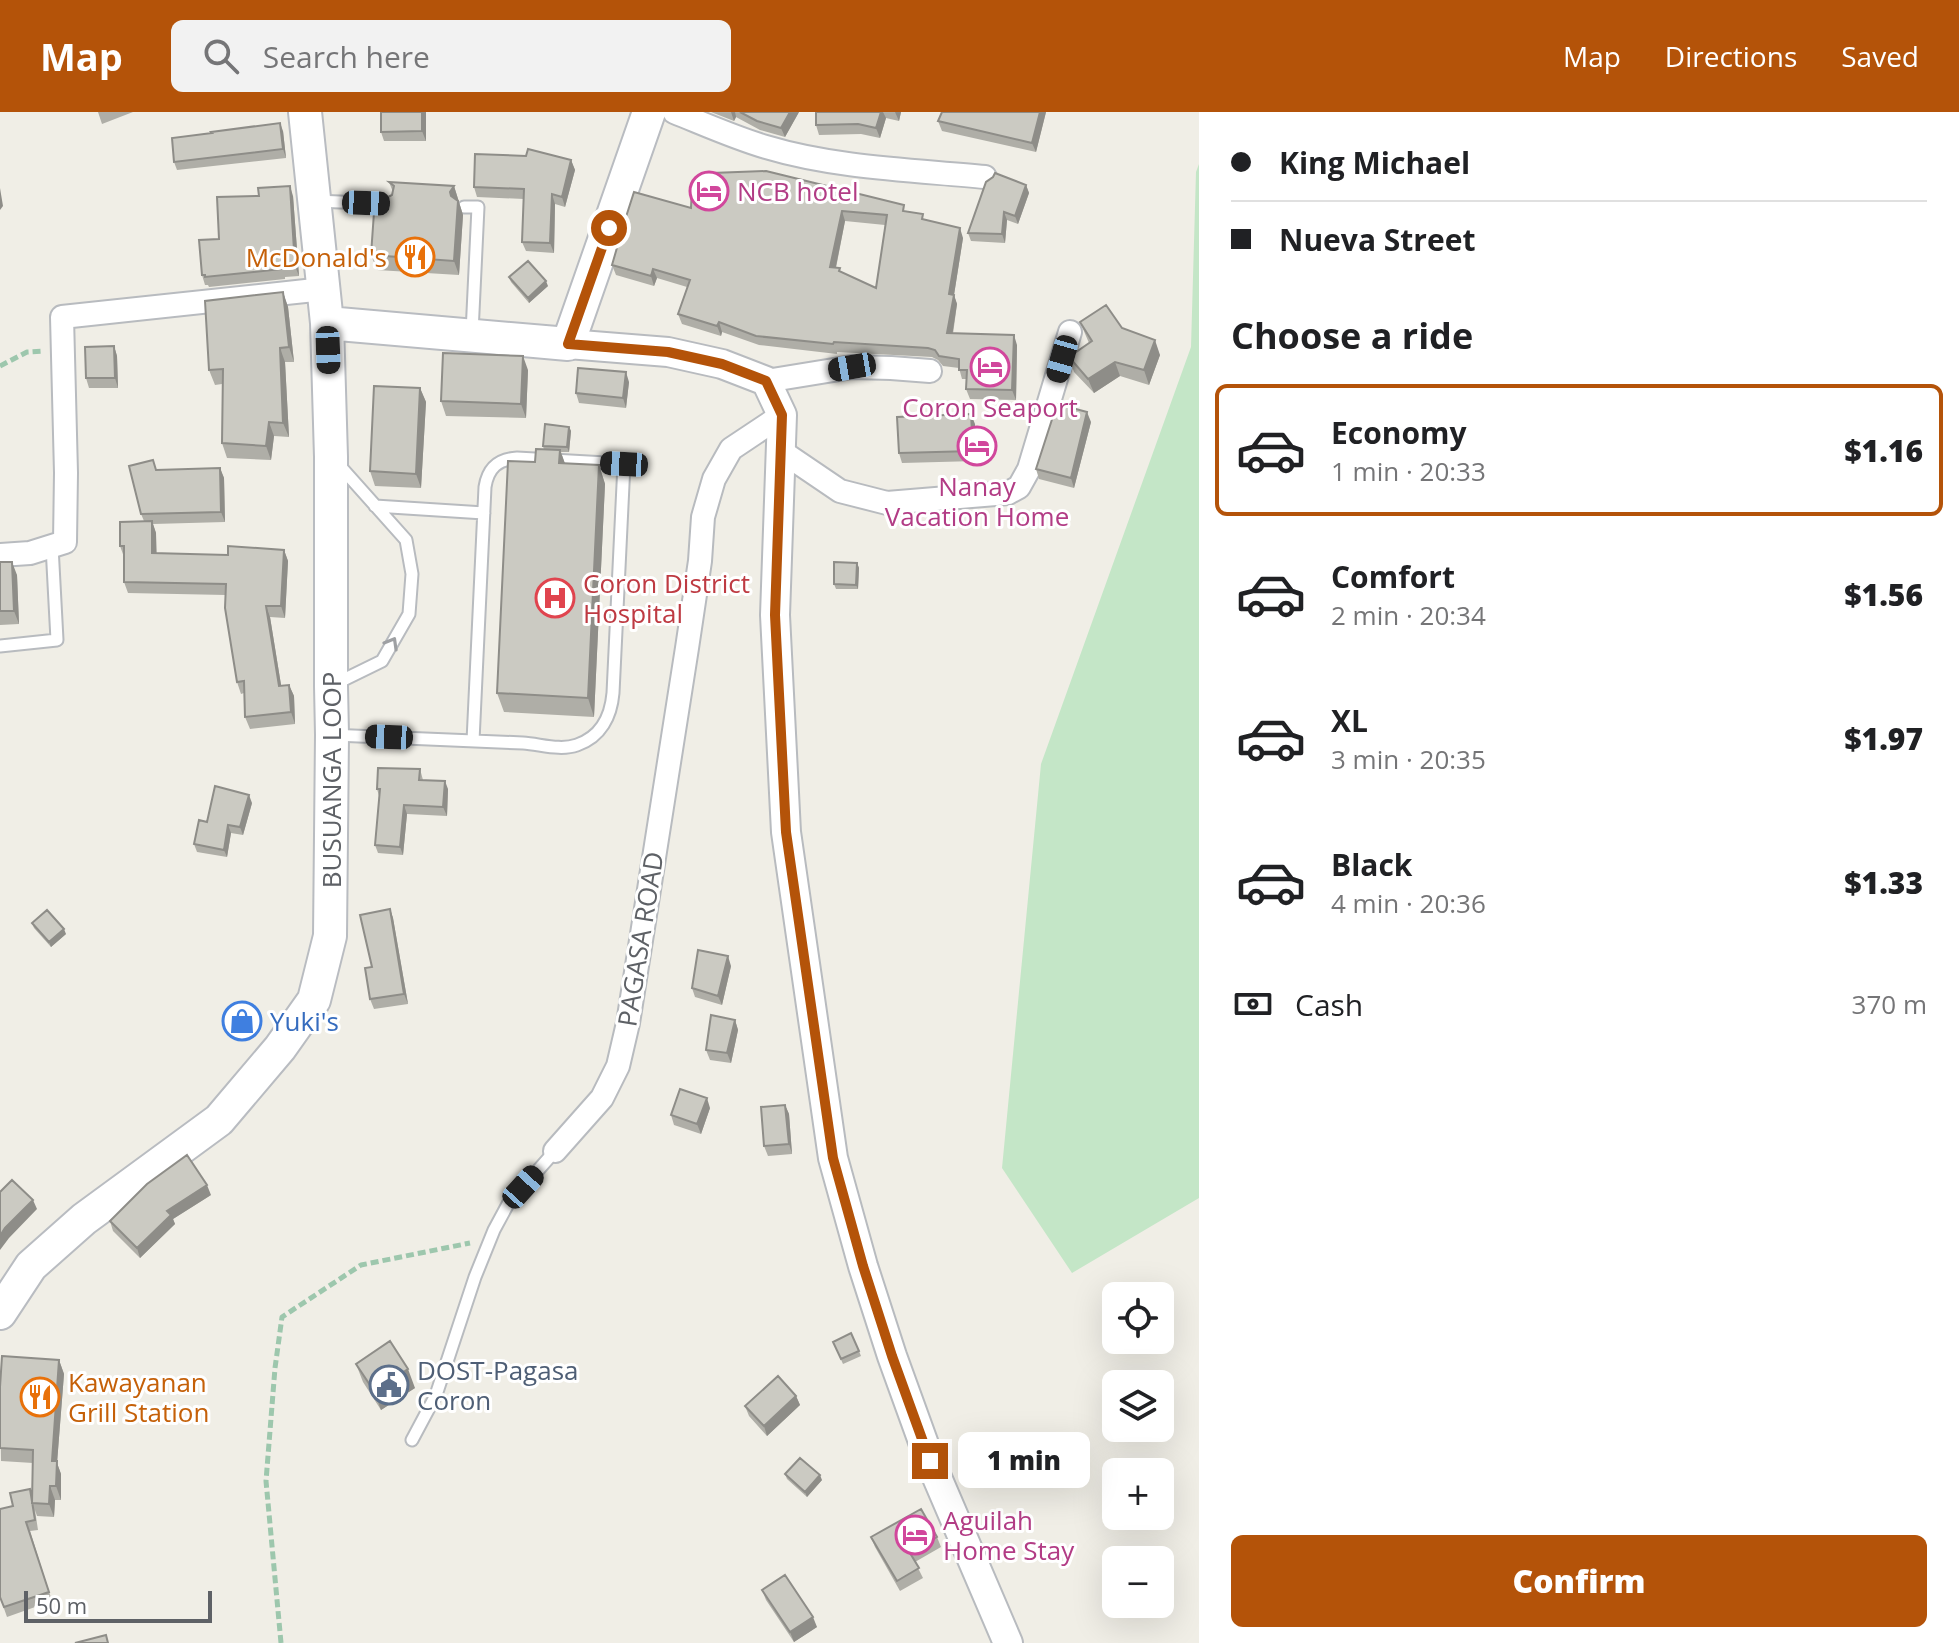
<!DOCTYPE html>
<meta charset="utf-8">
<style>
:root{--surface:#fff;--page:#f2f2f2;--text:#202124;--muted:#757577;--line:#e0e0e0;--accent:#b45309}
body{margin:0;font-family:"Open Sans",sans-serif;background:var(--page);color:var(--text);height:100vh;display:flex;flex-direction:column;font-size:30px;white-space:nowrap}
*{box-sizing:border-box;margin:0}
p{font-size:26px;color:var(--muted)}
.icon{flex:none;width:44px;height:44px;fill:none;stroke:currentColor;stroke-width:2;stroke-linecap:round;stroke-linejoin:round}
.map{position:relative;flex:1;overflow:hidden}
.drawer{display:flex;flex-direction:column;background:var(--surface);width:760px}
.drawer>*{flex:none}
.banner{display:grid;align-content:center;height:176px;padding:0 32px;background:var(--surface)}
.fabs{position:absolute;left:1102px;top:1170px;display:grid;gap:16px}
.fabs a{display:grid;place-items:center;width:72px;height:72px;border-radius:12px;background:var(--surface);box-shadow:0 8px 32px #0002;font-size:40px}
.scale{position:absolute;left:24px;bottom:20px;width:188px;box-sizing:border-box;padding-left:8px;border:4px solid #5e6166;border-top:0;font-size:22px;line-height:28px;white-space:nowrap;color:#5e6166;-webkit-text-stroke:6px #fff;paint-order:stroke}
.end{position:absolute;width:36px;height:36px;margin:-18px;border:10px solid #b45309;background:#fff;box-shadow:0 0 0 4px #fff}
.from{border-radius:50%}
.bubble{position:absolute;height:56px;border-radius:12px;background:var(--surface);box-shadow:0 8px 32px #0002;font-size:26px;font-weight:800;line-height:56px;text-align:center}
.car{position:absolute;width:24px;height:48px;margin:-24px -12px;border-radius:10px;box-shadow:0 0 6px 2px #0007;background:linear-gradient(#222 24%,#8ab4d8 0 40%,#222 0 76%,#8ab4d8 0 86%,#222 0)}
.banner b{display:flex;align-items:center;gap:28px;height:76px;font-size:30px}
.banner b+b{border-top:2px solid var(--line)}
.banner i{width:20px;height:20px;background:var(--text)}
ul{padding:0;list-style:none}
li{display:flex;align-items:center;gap:24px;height:132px;margin:0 16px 12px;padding:0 16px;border:4px solid transparent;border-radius:12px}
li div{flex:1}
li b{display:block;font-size:30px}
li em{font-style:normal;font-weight:800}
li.active{border-color:var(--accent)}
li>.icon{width:72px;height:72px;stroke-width:1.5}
h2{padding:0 32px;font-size:36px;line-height:96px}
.pay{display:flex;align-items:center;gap:20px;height:88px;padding:0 32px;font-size:30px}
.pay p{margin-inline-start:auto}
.button{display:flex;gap:16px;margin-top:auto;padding:16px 32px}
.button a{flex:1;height:92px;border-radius:12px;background:var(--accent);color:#fff;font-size:32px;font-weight:800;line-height:92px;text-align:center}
header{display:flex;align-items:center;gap:48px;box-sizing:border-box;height:112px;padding:0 40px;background:var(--accent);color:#fff}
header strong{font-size:38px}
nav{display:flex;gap:44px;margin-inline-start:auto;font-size:28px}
.search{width:560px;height:72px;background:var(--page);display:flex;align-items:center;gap:20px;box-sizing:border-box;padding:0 28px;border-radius:12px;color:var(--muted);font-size:30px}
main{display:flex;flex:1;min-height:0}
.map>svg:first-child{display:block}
.grass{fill:#c4e6c7}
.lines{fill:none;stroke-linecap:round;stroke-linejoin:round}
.service-casing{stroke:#b8bbbf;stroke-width:15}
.minor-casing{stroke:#b8bbbf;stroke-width:26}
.tertiary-casing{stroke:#b8bbbf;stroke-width:32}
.secondary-casing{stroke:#b9bcc1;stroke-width:36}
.path{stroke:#9dc7ad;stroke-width:5;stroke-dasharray:8 4;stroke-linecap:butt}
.service{stroke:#fff;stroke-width:11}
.minor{stroke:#fff;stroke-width:22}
.tertiary{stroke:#fff;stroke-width:28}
.secondary{stroke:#fff;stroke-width:32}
.wall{fill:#afaea7;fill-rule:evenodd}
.shaded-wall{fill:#8e8d88}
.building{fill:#cbcac2;stroke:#8e8d88;stroke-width:2;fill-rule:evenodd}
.oneway{stroke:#9ea0a3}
.route{stroke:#b45309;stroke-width:10}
.labels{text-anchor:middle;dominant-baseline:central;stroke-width:6;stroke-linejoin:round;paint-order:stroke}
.hotel-label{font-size:26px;fill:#b23c85;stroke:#fff;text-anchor:start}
.food-label{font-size:26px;fill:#c56008;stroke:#fff;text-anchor:end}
.health-label{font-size:26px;fill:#be3a42;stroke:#fff;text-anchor:start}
.street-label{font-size:26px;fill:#5e6166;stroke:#fff}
.shop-label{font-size:26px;fill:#366cbe;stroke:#fff;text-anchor:start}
.service-label{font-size:26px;fill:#4e5e75;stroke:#fff;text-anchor:start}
</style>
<header>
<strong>Map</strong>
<div class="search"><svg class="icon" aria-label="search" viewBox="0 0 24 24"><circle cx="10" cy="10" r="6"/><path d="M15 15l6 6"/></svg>Search here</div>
<nav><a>Map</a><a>Directions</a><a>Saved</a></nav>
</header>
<main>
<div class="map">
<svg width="1199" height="1531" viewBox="0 0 1199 1531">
<rect width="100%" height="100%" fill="#f0eee6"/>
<path class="grass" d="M1199 52V1086L1072 1161 1002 1056 1041 652 1191 235 1196 60Z"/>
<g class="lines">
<g class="service-casing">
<path id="service" d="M316 89 387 92
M464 95H478L472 221
M375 394 484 401
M0 534 57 528 52 434
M335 572 382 549 409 502 412 462 406 428 339 353
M333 623C396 626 459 628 523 631 540 632 560 639 577 633 601 625 611 604 613 581L624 352 517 346C498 347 488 356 485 375L473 629
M412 1328 436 1283 475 1165 494 1118 508 1092 555 1039"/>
</g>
<g class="minor-casing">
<path id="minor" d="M674 0C704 12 735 26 766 35 836 56 913 58 985 65
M766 269 852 255 891 256 930 259
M781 339 840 379 887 391 1008 381 1019 375 1029 357 1070 220
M0 443 30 441 65 430 66 361 62 205 324 177
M555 1039 602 986 618 954 628 911 687 536 700 449 703 405 714 367 731 337 782 303"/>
</g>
<g class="tertiary-casing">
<path id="tertiary" d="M568 232 668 240 722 252 766 269 782 303 775 503 786 720 833 1046 863 1154 892 1244 930 1349 1008 1531"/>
</g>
<g class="secondary-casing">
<path id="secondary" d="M327 211 568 232 649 0
M0 1201 31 1154 84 1107 219 1008 280 936 314 888 330 824 332 623 331 574V345L327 211 305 0"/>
</g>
<path class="path" d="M0 254 27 240 43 239
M281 1531 266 1369 275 1256 282 1205 361 1153 470 1131"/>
<use href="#service" class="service"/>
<use href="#minor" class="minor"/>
<use href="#tertiary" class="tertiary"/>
<use href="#secondary" class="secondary"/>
</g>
<path class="wall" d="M98 0H133L102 12Z
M426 0V29H384L381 20Z
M711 0H799L785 25 760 18 736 5 734 9Z
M816 0H901L899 9 886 6 880 26 861 22 819 23 816 13Z
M1046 0 1036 40 942 19 938 9Z
M283 19 286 46 177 58 174 50 212 21Z
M571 48 575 58 565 95 555 92 554 141 526 139 522 130 524 87 477 85 474 75Z
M389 70 454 74 463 103 459 163 377 158 371 143 392 83 393 80Z
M1026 73 1029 81 1018 112 1007 108 1005 131 971 129 968 121Z
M293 84 299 164 285 165V167L209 175 208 173H205L202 163 219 127Z
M691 96 906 99 963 126 954 183 957 192 953 222 1017 233 1016 288 970 287 966 277V267H962L959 256 943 254 938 248 932 245 837 240V242L759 233 722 220 721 224 682 212 678 202 687 175 657 166 654 174 616 163 612 153ZM845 109 885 113 876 176 841 160 836 156Z
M509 165 548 174 529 191 511 170Z
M283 180 288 195 294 250H285L289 325 274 324 271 348 227 346 222 331V272L215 273 209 258Z
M1080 210 1122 216 1160 243 1149 273 1120 264 1094 281 1074 260 1069 245 1089 231Z
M114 234 117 244 118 276H89L86 266Z
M528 258 526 306 446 304 441 289Z
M629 270 626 296 579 291 576 281Z
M420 276 426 290 421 376 375 374 370 359Z
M1091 310 1074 376 1039 367 1036 357Z
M975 312 976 349 902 351 899 341Z
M569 315 571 319 569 340H561L565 352 599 353 605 372 594 605 504 600 497 581 535 350 544 338 543 334Z
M220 356 224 366 225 410 153 412 156 421V441L228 443 284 438 288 449 285 506 270 505 281 573H289L294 584 295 612 250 617 245 605 244 581 241 582 237 570 226 483 128 481 124 470V445L120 434 144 409 141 402 157 358Z
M0 450 17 463 19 512 0 513Z
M857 451 859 456 858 477H836L834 472Z
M420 657 423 668 448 677 447 704 407 702 403 743 378 741 375 733 379 684 377 677Z
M252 691 243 723 231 721 227 745 197 740 194 732Z
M390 797 393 806 408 892 374 897 370 887 372 855Z
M32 811 66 822 51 835 34 816Z
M731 854 722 893 695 885 692 876Z
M735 908 738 918 731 951 710 948 706 938Z
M785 993 789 1002 792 1042 768 1044 764 1034Z
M710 996 701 1022 674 1013 671 1003Z
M211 1083 173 1107 175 1112 140 1146 113 1119 110 1109Z
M833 1230 859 1239 861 1244 843 1252Z
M59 1248 64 1262 57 1351 61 1362V1388H55L54 1405 37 1404 35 1398 38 1418 30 1419 52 1489 7 1505 0 1485 13 1394 33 1386V1351L1 1349 0 1275Z
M356 1252 415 1276 381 1298 363 1270Z
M796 1284 800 1293 767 1324 749 1304 745 1294Z
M785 1362 822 1368 807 1385 787 1367Z
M871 1425H937L941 1435 915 1450 923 1466 900 1479 875 1435Z
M762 1478 817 1515 794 1530 766 1488Z"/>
<path class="shaded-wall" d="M422 0H426V29L422 19Z
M731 0H735L736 5 734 9Z
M790 0H799L785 25 781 16Z
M881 0H883L886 6 880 26 876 16Z
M895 0H901L899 9Z
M1040 0H1046L1036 40 1032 31Z
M280 11 283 19 286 46 283 37Z
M571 48 575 58 565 95 562 85Z
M1026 73 1029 81 1018 112 1015 104Z
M290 74 293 84 299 164 295 154Z
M454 74 463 103 459 163 454 149 456 99 450 80Z
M0 76 3 94 0 98Z
M552 82 555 92 554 141 550 131Z
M842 99 845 109 834 164 830 155Z
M1004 100 1007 108 1005 131 1002 122Z
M960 116 963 126 954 183 957 192 951 231 947 221 949 182Z
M653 157 657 166 654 174 651 164Z
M546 169 548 174 529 191 528 186Z
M283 180 288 195 294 250 289 235Z
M719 210 722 220 721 224 717 214Z
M1014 223 1017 233 1016 288 1012 278Z
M1155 228 1160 243 1149 273 1144 258Z
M114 234 117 244 118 276 115 266Z
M280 236 285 250 289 325 283 311Z
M523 244 528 258 526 306 521 292Z
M1115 250 1120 264 1094 281 1088 267Z
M626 260 629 270 626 296 623 286Z
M420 276 426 290 421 376 416 362Z
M1087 300 1091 310 1074 376 1071 366Z
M971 302 975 312 976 349 973 339Z
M269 310 274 324 271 348 266 334Z
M569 315 571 319 569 340 567 335Z
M560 338 567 357 559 351Z
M599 353 605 372 594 605 588 586Z
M220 356 224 366 225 410 221 400Z
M152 409 156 421 157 452 152 441Z
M284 438 288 449 285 506 281 494Z
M12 450 17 463 19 512 14 499Z
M857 451 859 456 858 477 856 473Z
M266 494 270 505 283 585 279 574Z
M289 573 294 584 295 612 291 600Z
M445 669 448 677 447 704 443 695Z
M249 683 252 691 243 723 240 715Z
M404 693 407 702 403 743 400 735Z
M228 713 231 721 227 745 224 738Z
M390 797 393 806 408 892 404 882Z
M64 817 66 822 51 835 49 830Z
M728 844 731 854 722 893 718 884Z
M735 908 738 918 731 951 727 941Z
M707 986 710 996 701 1022 697 1012Z
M785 993 789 1002 792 1042 789 1032Z
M207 1073 211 1083 173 1107 175 1112 140 1146 137 1136 167 1099Z
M33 1088 37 1097 9 1126 0 1138V1124L5 1116Z
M59 1248 64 1262 57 1351 61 1362V1388L56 1374 52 1349Z
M408 1257 415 1276 381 1298 374 1279Z
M796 1284 800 1293 767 1324 764 1314Z
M820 1363 822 1368 807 1385 805 1380Z
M50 1374 55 1388 54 1405 49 1392Z
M813 1505 817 1515 794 1530 790 1520Z"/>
<path class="building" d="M381 0H422V19L381 20Z
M740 0H790L781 16 757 9Z
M816 0H881L876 16 858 12 816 13Z
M942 0H1040L1032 31 938 9Z
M280 11 283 37 174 50 172 26 212 21 211 20Z
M528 37 571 48 562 85 552 82 550 131 522 130 524 77 474 75 475 42 526 44Z
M766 59 904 93 903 99 923 102 922 107 960 116 949 182 954 183 947 221 1014 223 1012 278 966 277 967 258H959V247L939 244 935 238 928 236 834 230 833 232 756 224 719 210 717 214 678 202 690 168 653 157 651 164 612 153 625 108 634 80 691 96 692 74H712V61ZM842 99 887 103 876 176 839 159 840 156 830 155Z
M995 61 1026 73 1015 104 1004 100 1002 122 968 121 986 70 993 65Z
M389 70 454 74 450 80 451 84 458 89 454 149 371 143 375 86H386L392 83 394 74Z
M290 74 295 154 281 155 282 157 205 165V163H202L199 128 219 127 217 85 259 84 258 76Z
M528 149 546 169 528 186 509 165Z
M283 180 289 235 280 236 283 311 269 310 266 334 222 331 223 257 209 258 205 189Z
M1106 193 1122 216 1155 228 1144 258 1115 250 1088 267 1069 245 1092 229 1080 210Z
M114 234 115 266H86L85 235Z
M443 241 523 244 521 292 441 289Z
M578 256 626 260 623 286 576 281Z
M374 274 420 276 416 362 370 359Z
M1057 292 1087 300 1071 366 1036 357Z
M971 302 973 339 899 341 897 305Z
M545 312 569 315 567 335 543 334Z
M536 337 560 338 559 351 599 353 588 586 497 581 508 349 535 350Z
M153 348 156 358 220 356 221 400 141 402 129 354Z
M152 409V441L228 443V434L284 438 281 494H266L279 574 289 573 291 600 245 605 244 569 237 570 225 496 226 472 124 470V434H120V410Z
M0 450H12L14 499H0Z
M834 450 857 451 856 473 834 472Z
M378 656 420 657 419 668 445 669 443 695 404 693 400 735 375 733 380 677H377Z
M215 674 249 683 240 715 228 713 224 738 194 732 199 708 207 710Z
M390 797 404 882 370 887 365 856 372 855 360 803Z
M47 798 64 817 49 830 32 811Z
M698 838 728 844 718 884 692 876Z
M711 903 735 908 727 941 706 938Z
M680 977 707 986 697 1012 671 1003Z
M785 993 789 1032 764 1034 761 995Z
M187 1043 207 1073 167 1099 171 1103 137 1136 110 1109 147 1072Z
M12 1068 33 1088 5 1116 0 1124V1080Z
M851 1221 859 1239 841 1247 833 1230Z
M390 1229 408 1257 374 1279 356 1252Z
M2 1244 59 1248 52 1349H57L56 1374H50L49 1392 32 1391 33 1338 0 1336V1275Z
M778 1264 796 1284 764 1314 745 1294Z
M800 1346 820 1363 805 1380 785 1362Z
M30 1377 35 1408 26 1410 49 1480 4 1495 0 1485V1397L13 1394 10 1381Z
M921 1397 937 1425 910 1441 919 1456 897 1469 871 1425Z
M785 1463 813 1505 790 1520 762 1478Z
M106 1523 108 1531H75Z"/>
<defs><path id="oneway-chevron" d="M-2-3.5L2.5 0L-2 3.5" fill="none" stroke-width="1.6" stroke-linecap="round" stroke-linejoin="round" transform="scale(2)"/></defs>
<use class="oneway" href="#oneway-chevron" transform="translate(392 531) rotate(-60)"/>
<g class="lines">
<path class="route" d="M609 116 568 232 668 240 722 252 766 269 782 303 775 503 786 720 833 1046 863 1154 892 1244 930 1349"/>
</g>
<defs>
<g id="hotel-ring" transform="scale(2)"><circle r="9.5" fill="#fff" stroke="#d1479c" stroke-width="1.5"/><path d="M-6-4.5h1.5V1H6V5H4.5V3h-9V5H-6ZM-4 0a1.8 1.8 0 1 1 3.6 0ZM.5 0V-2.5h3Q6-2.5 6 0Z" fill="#d1479c"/></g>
<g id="restaurant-ring" transform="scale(2)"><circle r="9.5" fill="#fff" stroke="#e8710a" stroke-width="1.5"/><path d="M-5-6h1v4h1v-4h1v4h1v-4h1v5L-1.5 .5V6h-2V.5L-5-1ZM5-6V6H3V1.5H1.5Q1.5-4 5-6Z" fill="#e8710a"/></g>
<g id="hospital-ring" transform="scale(2)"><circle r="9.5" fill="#fff" stroke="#e0444e" stroke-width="1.5"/><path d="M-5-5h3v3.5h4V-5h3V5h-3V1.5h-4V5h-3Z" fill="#e0444e"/></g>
<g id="shop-ring" transform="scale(2)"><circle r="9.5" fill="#fff" stroke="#3f7fe0" stroke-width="1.5"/><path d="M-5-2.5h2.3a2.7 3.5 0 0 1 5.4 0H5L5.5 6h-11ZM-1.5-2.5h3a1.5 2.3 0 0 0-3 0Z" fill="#3f7fe0"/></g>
<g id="civic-ring" transform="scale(2)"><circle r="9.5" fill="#fff" stroke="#5c6f8a" stroke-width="1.5"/><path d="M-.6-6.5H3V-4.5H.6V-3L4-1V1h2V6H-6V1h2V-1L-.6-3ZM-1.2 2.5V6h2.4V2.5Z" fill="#5c6f8a"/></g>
</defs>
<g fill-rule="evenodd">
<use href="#hotel-ring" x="709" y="79"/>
<use href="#restaurant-ring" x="415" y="145"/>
<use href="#hotel-ring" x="990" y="255"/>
<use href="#hotel-ring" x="977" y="334"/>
<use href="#hospital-ring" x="555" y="486"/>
<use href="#shop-ring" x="242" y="909"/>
<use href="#civic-ring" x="389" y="1273"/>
<use href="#restaurant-ring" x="40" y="1285"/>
<use href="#hotel-ring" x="915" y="1423"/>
</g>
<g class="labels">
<g class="hotel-label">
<text x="737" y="79">NCB hotel</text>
<text x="990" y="295" text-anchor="middle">Coron Seaport</text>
<text x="977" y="374" text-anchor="middle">Nanay<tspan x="977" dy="30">Vacation Home</tspan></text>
<text x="943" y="1408">Aguilah<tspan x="943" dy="30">Home Stay</tspan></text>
</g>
<g class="food-label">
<text x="387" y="145">McDonald's</text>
<text x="68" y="1270" text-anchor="start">Kawayanan<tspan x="68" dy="30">Grill Station</tspan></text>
</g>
<g class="health-label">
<text x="583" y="471">Coron District<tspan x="583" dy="30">Hospital</tspan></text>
</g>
<g class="street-label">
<text transform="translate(331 668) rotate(-90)">BUSUANGA LOOP</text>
<text transform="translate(640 827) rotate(-81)">PAGASA ROAD</text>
</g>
<g class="shop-label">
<text x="270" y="909">Yuki's</text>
</g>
<g class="service-label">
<text x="417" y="1258">DOST-Pagasa<tspan x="417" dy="30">Coron</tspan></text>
</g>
</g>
</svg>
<div class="fabs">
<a><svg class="icon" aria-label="locate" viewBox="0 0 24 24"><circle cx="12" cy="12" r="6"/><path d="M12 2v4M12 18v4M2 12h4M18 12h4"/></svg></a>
<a><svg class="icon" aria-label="layers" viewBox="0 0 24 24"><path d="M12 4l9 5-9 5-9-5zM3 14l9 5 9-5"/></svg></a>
<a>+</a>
<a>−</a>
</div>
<div class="scale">50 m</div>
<i class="end from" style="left:609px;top:116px"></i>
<i class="end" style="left:930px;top:1349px"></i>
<div class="bubble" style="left:958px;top:1320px;width:132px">1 min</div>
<i class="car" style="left:366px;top:91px;rotate:92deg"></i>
<i class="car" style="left:328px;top:238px;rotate:178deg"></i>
<i class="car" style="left:1062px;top:247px;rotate:196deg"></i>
<i class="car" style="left:852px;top:255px;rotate:260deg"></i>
<i class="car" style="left:624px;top:352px;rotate:273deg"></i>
<i class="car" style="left:389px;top:625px;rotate:272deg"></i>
<i class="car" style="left:523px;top:1075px;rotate:42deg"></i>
</div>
<section class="drawer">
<div class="banner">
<b><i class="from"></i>King Michael</b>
<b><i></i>Nueva Street</b>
</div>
<h2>Choose a ride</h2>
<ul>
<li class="active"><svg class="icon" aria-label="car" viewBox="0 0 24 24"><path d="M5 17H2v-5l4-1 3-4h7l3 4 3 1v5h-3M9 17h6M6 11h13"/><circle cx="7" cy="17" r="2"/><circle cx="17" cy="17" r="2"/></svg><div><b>Economy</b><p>1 min · 20:33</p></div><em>$1.16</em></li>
<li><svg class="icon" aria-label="car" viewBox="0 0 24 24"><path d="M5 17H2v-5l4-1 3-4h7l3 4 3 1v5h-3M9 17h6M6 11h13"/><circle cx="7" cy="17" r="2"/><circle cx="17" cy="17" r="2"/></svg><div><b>Comfort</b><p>2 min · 20:34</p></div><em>$1.56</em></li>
<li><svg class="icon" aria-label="car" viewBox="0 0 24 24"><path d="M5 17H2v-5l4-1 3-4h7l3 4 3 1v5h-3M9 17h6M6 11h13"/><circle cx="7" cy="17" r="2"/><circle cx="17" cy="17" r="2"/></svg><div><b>XL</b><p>3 min · 20:35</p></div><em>$1.97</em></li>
<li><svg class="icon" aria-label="car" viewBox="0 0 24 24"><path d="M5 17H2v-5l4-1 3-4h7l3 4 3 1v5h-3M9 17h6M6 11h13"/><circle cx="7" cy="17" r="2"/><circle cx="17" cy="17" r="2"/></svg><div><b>Black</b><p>4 min · 20:36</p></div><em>$1.33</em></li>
</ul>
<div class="pay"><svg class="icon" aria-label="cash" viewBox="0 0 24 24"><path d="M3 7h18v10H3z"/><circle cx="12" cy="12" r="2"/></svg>Cash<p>370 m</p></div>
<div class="button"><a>Confirm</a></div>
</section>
</main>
